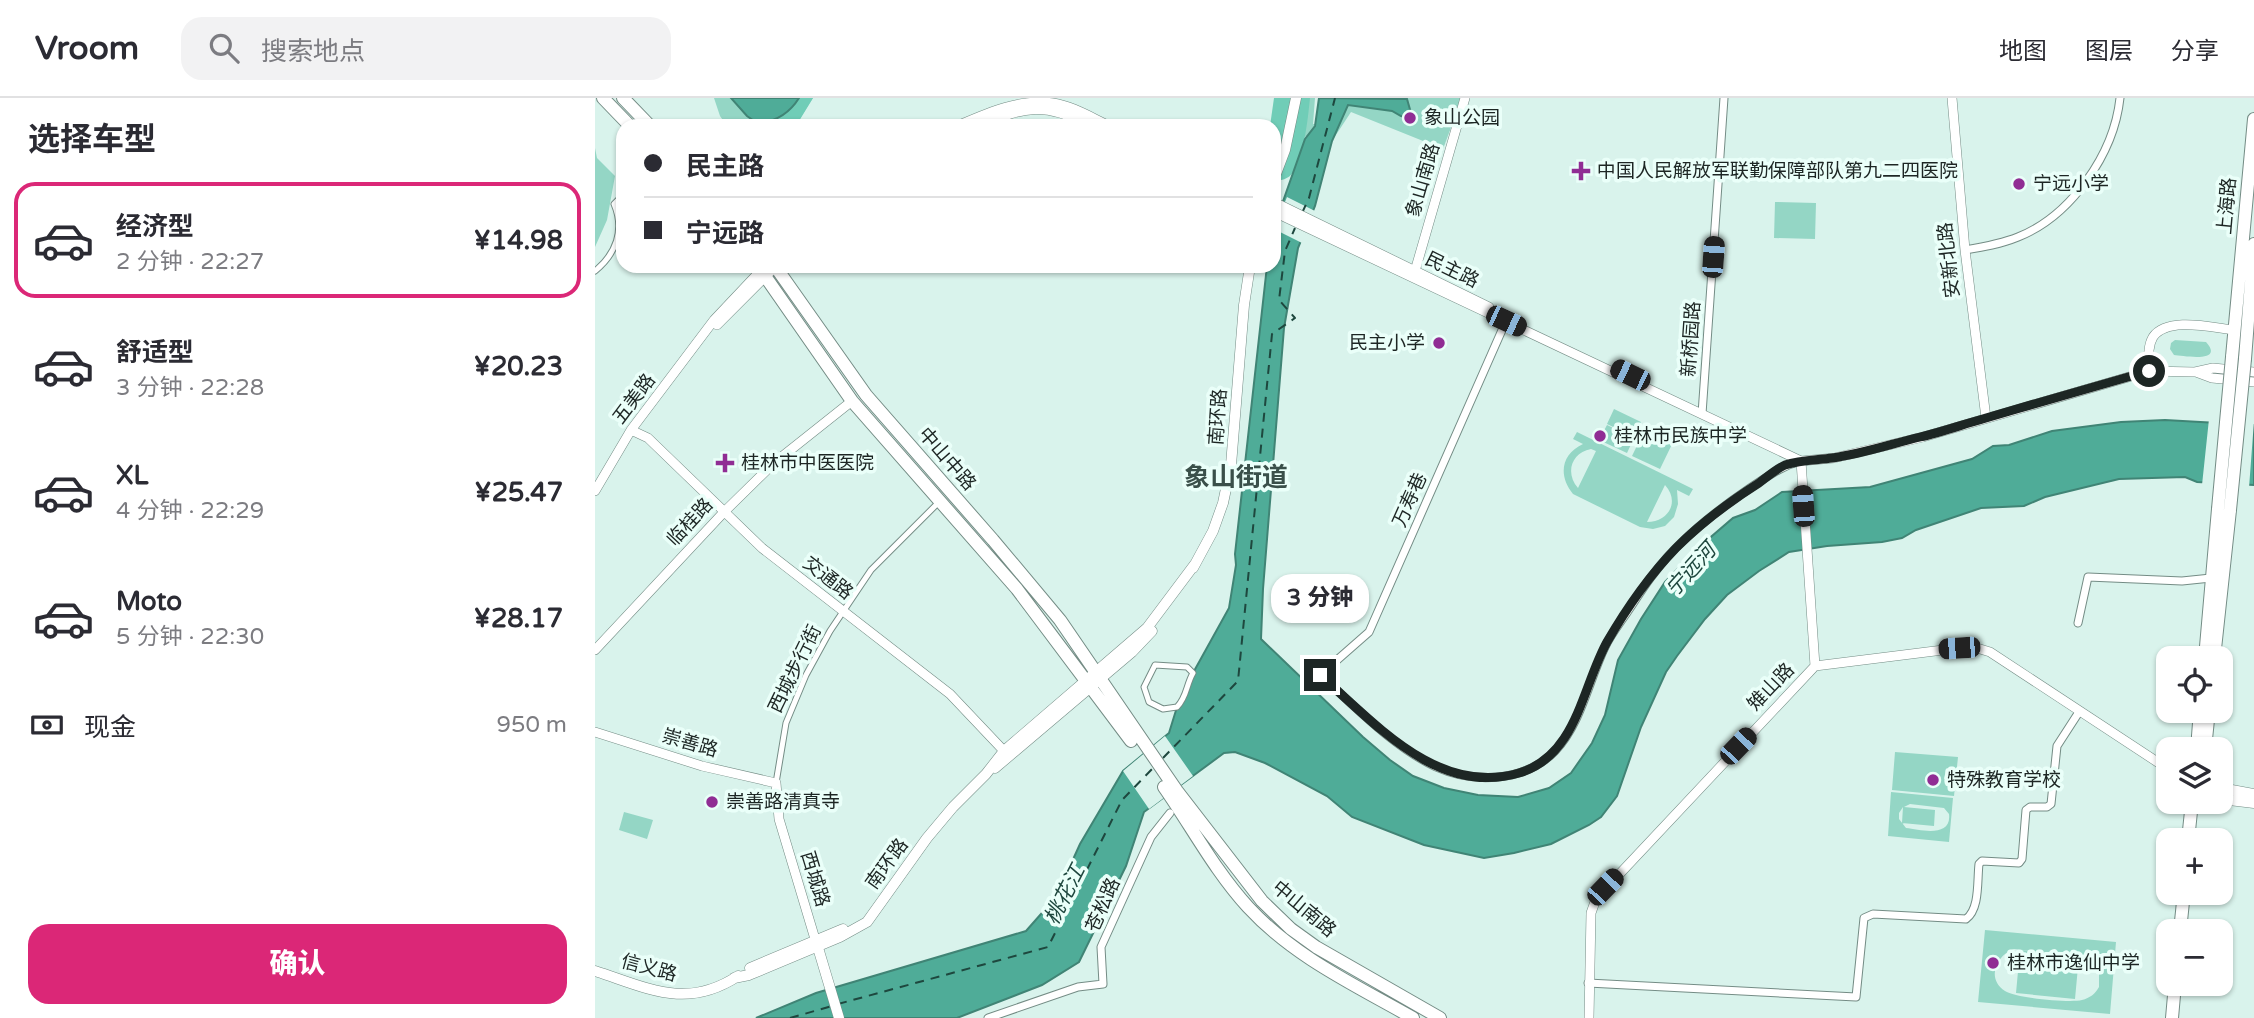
<!DOCTYPE html>
<html lang="zh">
<meta charset="utf-8">
<style>
:root{--surface:#fff;--page:#f2f2f3;--text:#2b2b33;--muted:#7c7c81;--line:#e1e1e2;--accent:#db2777}
body{margin:0;font-family:"Varela Round","Noto Sans SC",sans-serif;background:var(--page);color:var(--text);height:100vh;display:flex;flex-direction:column;font-size:26px;white-space:nowrap}
*{box-sizing:border-box;margin:0}
p{font-size:23px;color:var(--muted)}
.icon{flex:none;width:38px;height:38px;fill:none;stroke:currentColor;stroke-width:2;stroke-linecap:round;stroke-linejoin:round}
.map{position:relative;flex:1;overflow:hidden}
.panel{display:flex;flex-direction:column;background:var(--surface);width:595px}
.panel>*{flex:none}
.banner{position:absolute;left:21px;top:21px;width:665px;height:154px;border-radius:21px;box-shadow:0 2px 5px #0004;display:grid;align-content:center;height:154px;padding:0 28px;background:var(--surface)}
.tools{position:absolute;left:1561px;top:548px;display:grid;gap:14px}
.tools a{display:grid;place-items:center;width:77px;height:77px;border-radius:14px;background:var(--surface);box-shadow:0 2px 5px #0004;font-size:35px}
.end{position:absolute;width:32px;height:32px;margin:-16px;border:9px solid #1d2624;background:#fff;box-shadow:0 0 0 4px #fff}
.from{border-radius:50%}
.bubble{position:absolute;height:49px;border-radius:21px;background:var(--surface);box-shadow:0 2px 5px #0004;font-size:23px;font-weight:800;line-height:49px;text-align:center}
.car{position:absolute;width:21px;height:42px;margin:-21px -10px;border-radius:9px;box-shadow:0 0 5px 2px #0007;background:linear-gradient(#222 24%,#8ab4d8 0 40%,#222 0 76%,#8ab4d8 0 86%,#222 0)}
.banner b{display:flex;align-items:center;gap:24px;height:66px;font-size:26px}
.banner b+b{border-top:2px solid var(--line)}
.banner i{width:18px;height:18px;background:var(--text)}
ul{padding:0;list-style:none}
li{display:flex;align-items:center;gap:21px;height:116px;margin:0 14px 10px;padding:0 14px;border:4px solid transparent;border-radius:21px}
li div{flex:1}
li b{display:block;font-size:26px}
li em{font-style:normal;font-weight:800}
li.current{border-color:var(--accent)}
li>.icon{width:63px;height:63px;stroke-width:1.5}
h2{padding:0 28px;font-size:32px;line-height:84px}
.pay{display:flex;align-items:center;gap:18px;height:77px;padding:0 28px;font-size:26px}
.pay p{margin-inline-start:auto}
.action{display:flex;gap:14px;margin-top:auto;padding:14px 28px}
.action a{flex:1;height:80px;border-radius:21px;background:var(--accent);color:#fff;font-size:28px;font-weight:800;line-height:80px;text-align:center}
header{display:flex;align-items:center;gap:42px;box-sizing:border-box;height:98px;padding:0 35px;background:var(--surface);border-bottom:2px solid var(--line)}
header strong{font-size:33px}
nav{display:flex;gap:38px;margin-inline-start:auto;font-size:24px}
.search{width:490px;height:63px;background:var(--page);display:flex;align-items:center;gap:18px;box-sizing:border-box;padding:0 24px;border-radius:21px;color:var(--muted);font-size:26px}
main{display:flex;flex:1;min-height:0}
.map>svg:first-child{display:block}
.green{fill:#94d6c5;fill-rule:evenodd}
.forest{fill:#70cdb7}
.water{fill:#4fac98;stroke:#408475;stroke-width:2}
.pier{fill:#d9f3ec}
.lines{fill:none;stroke-linecap:round;stroke-linejoin:round}
.ferry{stroke:#1e473e;stroke-width:2;stroke-dasharray:9 7;stroke-linecap:butt}
.pedestrian-casing{stroke:#748c85;stroke-width:7}
.minor-casing{stroke:#748c85;stroke-width:9}
.tertiary-casing{stroke:#748c85;stroke-width:10}
.secondary-casing{stroke:#748c85;stroke-width:11}
.trunk-casing{stroke:#748c85;stroke-width:14}
.pedestrian{stroke:#fff;stroke-width:5}
.minor{stroke:#fff;stroke-width:7}
.tertiary{stroke:#fff;stroke-width:9}
.secondary{stroke:#fff;stroke-width:10}
.trunk{stroke:#fff;stroke-width:12}
.trunk-bridge-casing{stroke:#748c85;stroke-width:14;stroke-linecap:butt}
.trunk-bridge{stroke:#fff;stroke-width:12}
.route{stroke:#1d2624;stroke-width:9}
.poi-dot{fill:#902d94;stroke:#eafff9;stroke-width:2.5}
.labels{text-anchor:middle;dominant-baseline:central;stroke-width:7;stroke-linejoin:round;paint-order:stroke}
.poi-label{font-size:19px;fill:#1d2624;stroke:#eafff9;text-anchor:start}
.street-label{font-size:19px;fill:#1d2624;stroke:#eafff9}
.water-label{font-size:21px;font-style:italic;fill:#1e473e;stroke:#eafff9}
.district-label{font-size:26px;font-weight:bold;fill:#3a504a;stroke:#eafff9}
</style>
<header>
<strong>Vroom</strong>
<div class="search"><svg class="icon" aria-label="search" viewBox="0 0 24 24"><circle cx="10" cy="10" r="6"/><path d="M15 15l6 6"/></svg>搜索地点</div>
<nav><a>地图</a><a>图层</a><a>分享</a></nav>
</header>
<main>
<section class="panel">
<h2>选择车型</h2>
<ul>
<li class="current"><svg class="icon" aria-label="car" viewBox="0 0 24 24"><path d="M5 17H2v-5l4-1 3-4h7l3 4 3 1v5h-3M9 17h6M6 11h13"/><circle cx="7" cy="17" r="2"/><circle cx="17" cy="17" r="2"/></svg><div><b>经济型</b><p>2 分钟 · 22:27</p></div><em>¥14.98</em></li>
<li><svg class="icon" aria-label="car" viewBox="0 0 24 24"><path d="M5 17H2v-5l4-1 3-4h7l3 4 3 1v5h-3M9 17h6M6 11h13"/><circle cx="7" cy="17" r="2"/><circle cx="17" cy="17" r="2"/></svg><div><b>舒适型</b><p>3 分钟 · 22:28</p></div><em>¥20.23</em></li>
<li><svg class="icon" aria-label="car" viewBox="0 0 24 24"><path d="M5 17H2v-5l4-1 3-4h7l3 4 3 1v5h-3M9 17h6M6 11h13"/><circle cx="7" cy="17" r="2"/><circle cx="17" cy="17" r="2"/></svg><div><b>XL</b><p>4 分钟 · 22:29</p></div><em>¥25.47</em></li>
<li><svg class="icon" aria-label="car" viewBox="0 0 24 24"><path d="M5 17H2v-5l4-1 3-4h7l3 4 3 1v5h-3M9 17h6M6 11h13"/><circle cx="7" cy="17" r="2"/><circle cx="17" cy="17" r="2"/></svg><div><b>Moto</b><p>5 分钟 · 22:30</p></div><em>¥28.17</em></li>
</ul>
<div class="pay"><svg class="icon" aria-label="cash" viewBox="0 0 24 24"><path d="M3 7h18v10H3z"/><circle cx="12" cy="12" r="2"/></svg>现金<p>950 m</p></div>
<div class="action"><a>确认</a></div>
</section>
<div class="map">
<svg width="1659" height="920" viewBox="0 0 1659 920">
<rect width="100%" height="100%" fill="#d9f3ec"/>
<path class="green" d="M119 0H218L204 22 205 28H132L125 18Z
M712 0H720L718 26 738 29 743 0H867L848 51 756 14 737 43 707 38Z
M0 50 2 60 20 78 12 122 0 149Z
M1180 104 1221 105 1220 141 1179 140Z
M1580 242 1611 244C1630 265 1589 258 1579 257L1575 251 1576 245Z
M1019 311 1046 324 1039 339 1012 326Z
M1012 327 1039 340 1032 355 1004 342Z
M1052 327 1080 340 1065 371 1037 358Z
M982 334 1098 391 1094 398 1082 392 1083 406 1079 419 1070 428 1058 431 1045 429 978 396C963 378 966 356 988 346L978 341ZM996 351 1001 353 983 390C970 375 976 355 996 351ZM1070 387C1085 403 1074 424 1052 424Z
M1300 654 1363 659 1359 698 1297 692Z
M1296 694 1358 700 1354 744 1293 738ZM1315 706 1349 710 1354 716C1357 740 1326 732 1311 730L1304 721V715L1308 709 1307 725 1339 728 1340 712 1309 709Z
M29 714 58 722 52 741 24 732Z
M1390 832 1521 844 1515 916 1383 904ZM1419 851 1493 859 1504 872V889C1500 896 1495 900 1487 902 1475 905 1420 900 1410 893 1391 881 1401 857 1419 851Z
M1425 852 1484 858 1480 901 1421 895Z"/>
<path class="forest" d="M204 0H218L201 28H154L172 25 192 14Z
M679 0H715C713 19 709 64 695 78 690 82 685 82 679 84V28H675Z"/>
<path class="water" d="M136 0H204C194 16 181 24 162 25L152 18Z
M724 0 812 1 818 22 806 18 797 13 753 7 737 43 720 108 703 150 689 230 668 491 666 541 768 639 795 662 818 678 849 690 883 697 923 699 954 690 976 675 997 645 1010 617 1023 562 1046 521 1070 484 1103 450 1138 420 1160 412 1187 394 1275 389 1377 361 1398 348 1414 347 1457 333 1526 324 1570 322 1659 327V387L1602 384 1590 379 1524 381 1450 399 1429 408 1386 410 1321 432 1307 440 1287 444 1232 448 1194 454 1164 473 1132 497 1110 521 1082 558 1071 574 1046 629 1022 698 1006 719 994 727 956 746 919 755 889 760 829 747 757 719 732 698 670 665 640 654 629 655 549 714 531 768 484 864 447 887 362 920H161L221 895 431 833 461 799 485 746 528 673 574 635 582 609 598 575 634 510 641 467 640 456 672 168H679V129L710 41 720 28Z"/>
<path class="pier" d="M692 99 720 113 707 145 679 131Z
M1614 321 1659 323 1654 390 1607 387Z
M570 638 598 678 554 711 528 673Z"/>
<g class="lines">
<path class="ferry" d="M707 115 714 100 740 0
M568 660 643 583 677 236 700 220 684 202 690 153 700 130
M243 906 453 849 527 702 559 669
M195 920 237 908"/>
<g class="pedestrian-casing">
<path id="pedestrian" d="M0 173C21 156 30 132 19 106L28 97
M560 567 592 569 598 575C591 587 592 599 582 609L568 611 554 604 549 589Z
M181 685 191 625 211 577 235 533 276 472 344 404"/>
</g>
<g class="minor-casing">
<path id="minor" d="M1370 152C1388 149 1406 146 1423 139 1476 118 1519 56 1525 0
M911 223 774 534 725 577C761 609 797 648 841 669 879 686 930 684 960 653 986 626 994 582 1010 549 1016 536 1025 525 1033 513 1042 500 1050 486 1060 474 1085 441 1121 413 1155 390 1172 379 1186 368 1206 363
M1107 316 1129 0
M1483 525 1493 479 1587 483 1616 480
M993 885 1261 899 1269 820 1278 816 1371 821C1385 811 1382 783 1384 766L1387 763 1424 765 1427 761 1431 712 1435 709H1452L1456 706 1462 648 1484 614
M393 920 483 889 508 886 506 849 556 739 575 715"/>
</g>
<g class="tertiary-casing">
<path id="tertiary" d="M1357 0 1370 152 1391 320
M362 28C392 15 425 0 458 5 478 8 497 20 515 28
M383 28C433 8 447 4 497 28
M679 104 894 209
M679 114 1206 363 1239 360 1328 339 1554 273 1600 274 1618 270 1659 274
M820 173 870 0
M122 227 181 168
M1554 273C1554 262 1552 249 1558 239 1573 218 1618 230 1640 232
M1601 274 1617 280 1659 284
M36 332 53 340 167 450 355 596 409 653
M1206 363 1220 568
M0 393 36 332 119 222 169 169
M0 552 129 414 179 365 257 303
M0 634 107 668 181 685 184 721 220 841
M994 920 996 815 1001 801 1220 568 1364 550H1382L1395 554 1573 671"/>
</g>
<g class="secondary-casing">
<path id="secondary" d="M679 81 690 52 701 0
M598 470 618 433 628 405 636 367 649 207 655 168
M400 670 537 554 557 533
M1626 690 1659 696
M1626 701 1659 705
M221 843 244 920
M155 870 248 831
M0 873C53 890 91 912 143 878
M139 880 154 877 245 839 272 824 332 740 358 709 391 676 409 653 552 530 600 466"/>
</g>
<g class="trunk-casing">
<path id="trunk" d="M8 0 35 28
M28 0 55 28
M163 168 257 303 422 491 536 643
M180 168 271 297 398 442 465 522 582 693 667 803 696 831 721 849 845 920
M1637 259 1659 21
M1650 261 1659 146
M1610 560 1623 411
M1619 560 1635 412
M1602 651 1605 612
M1610 651 1614 612
M569 689C597 729 620 773 653 809 699 859 760 887 818 920
M1593 742 1597 704
M1585 833 1589 794
M1577 920 1580 886"/>
</g>
<use href="#pedestrian" class="pedestrian"/>
<use href="#minor" class="minor"/>
<use href="#tertiary" class="tertiary"/>
<use href="#secondary" class="secondary"/>
<use href="#trunk" class="trunk"/>
<g class="trunk-bridge-casing">
<path id="trunk-bridge" d="M1623 411 1637 259
M1635 412 1650 261"/>
</g>
<use href="#trunk-bridge" class="trunk-bridge"/>
</g>
<g class="lines">
<path class="route" d="M725 577C780 625 843 699 924 675 982 658 987 589 1012 544 1031 511 1055 477 1081 450 1106 425 1134 404 1164 385 1172 379 1181 371 1190 367 1205 362 1222 362 1237 360 1267 356 1296 346 1325 339 1347 334 1369 326 1391 320 1445 304 1499 289 1554 273"/>
</g>
<g class="poi-dot">
<circle cx="815" cy="20" r="7"/>
<path d="M982.5 62.5h7v7h7v7h-7v7h-7v-7h-7v-7h7z"/>
<circle cx="1424" cy="86" r="7"/>
<circle cx="844" cy="245" r="7"/>
<circle cx="1005" cy="338" r="7"/>
<path d="M126.5 354.5h7v7h7v7h-7v7h-7v-7h-7v-7h7z"/>
<circle cx="1338" cy="682" r="7"/>
<circle cx="117" cy="704" r="7"/>
<circle cx="1398" cy="865" r="7"/>
</g>
<g class="labels">
<g class="poi-label">
<text x="829" y="20">象山公园</text>
<text x="1002" y="73">中国人民解放军联勤保障部队第九二四医院</text>
<text x="1438" y="86">宁远小学</text>
<text x="830" y="245" text-anchor="end">民主小学</text>
<text x="1019" y="338">桂林市民族中学</text>
<text x="146" y="365">桂林市中医医院</text>
<text x="1352" y="682">特殊教育学校</text>
<text x="131" y="704">崇善路清真寺</text>
<text x="1412" y="865">桂林市逸仙中学</text>
</g>
<g class="street-label">
<text transform="translate(828 82) rotate(-74)">象山南路</text>
<text transform="translate(1632 108) rotate(-85)">上海路</text>
<text transform="translate(1354 162) rotate(-96)">安新北路</text>
<text transform="translate(857 172) rotate(26)">民主路</text>
<text transform="translate(1096 241) rotate(-86)">新桥园路</text>
<text transform="translate(39 301) rotate(-53)">五美路</text>
<text transform="translate(623 319) rotate(-86)">南环路</text>
<text transform="translate(352 361) rotate(49)">中山中路</text>
<text transform="translate(815 402) rotate(-66)">万寿巷</text>
<text transform="translate(95 424) rotate(-47)">临桂路</text>
<text transform="translate(233 480) rotate(38)">交通路</text>
<text transform="translate(200 571) rotate(-64)">西城步行街</text>
<text transform="translate(1176 589) rotate(-46)">雉山路</text>
<text transform="translate(95 645) rotate(16)">崇善路</text>
<text transform="translate(292 766) rotate(-54)">南环路</text>
<text transform="translate(220 781) rotate(73)">西城路</text>
<text transform="translate(508 807) rotate(-66)">苍松路</text>
<text transform="translate(709 811) rotate(40)">中山南路</text>
<text transform="translate(54 870) rotate(15)">信义路</text>
</g>
<g class="water-label">
<text transform="translate(1096 472) rotate(-48)">宁远河</text>
<text transform="translate(470 797) rotate(-63)">桃花江</text>
</g>
<g class="district-label">
<text x="641" y="379">象山街道</text>
</g>
</g>
</svg>
<div class="tools">
<a><svg class="icon" aria-label="locate" viewBox="0 0 24 24"><circle cx="12" cy="12" r="6"/><path d="M12 2v4M12 18v4M2 12h4M18 12h4"/></svg></a>
<a><svg class="icon" aria-label="layers" viewBox="0 0 24 24"><path d="M12 4l9 5-9 5-9-5zM3 14l9 5 9-5"/></svg></a>
<a>+</a>
<a>−</a>
</div>
<i class="end from" style="left:1554px;top:273px"></i>
<i class="end" style="left:725px;top:577px"></i>
<div class="bubble" style="left:676px;top:476px;width:98px">3 分钟</div>
<i class="car" style="left:1118px;top:159px;rotate:4deg"></i>
<i class="car" style="left:911px;top:223px;rotate:115deg"></i>
<i class="car" style="left:1035px;top:277px;rotate:296deg"></i>
<i class="car" style="left:1208px;top:408px;rotate:356deg"></i>
<i class="car" style="left:1364px;top:550px;rotate:266deg"></i>
<i class="car" style="left:1143px;top:648px;rotate:44deg"></i>
<i class="car" style="left:1010px;top:789px;rotate:44deg"></i>
<div class="banner">
<b><i class="from"></i>民主路</b>
<b><i></i>宁远路</b>
</div>
</div>
</main>
